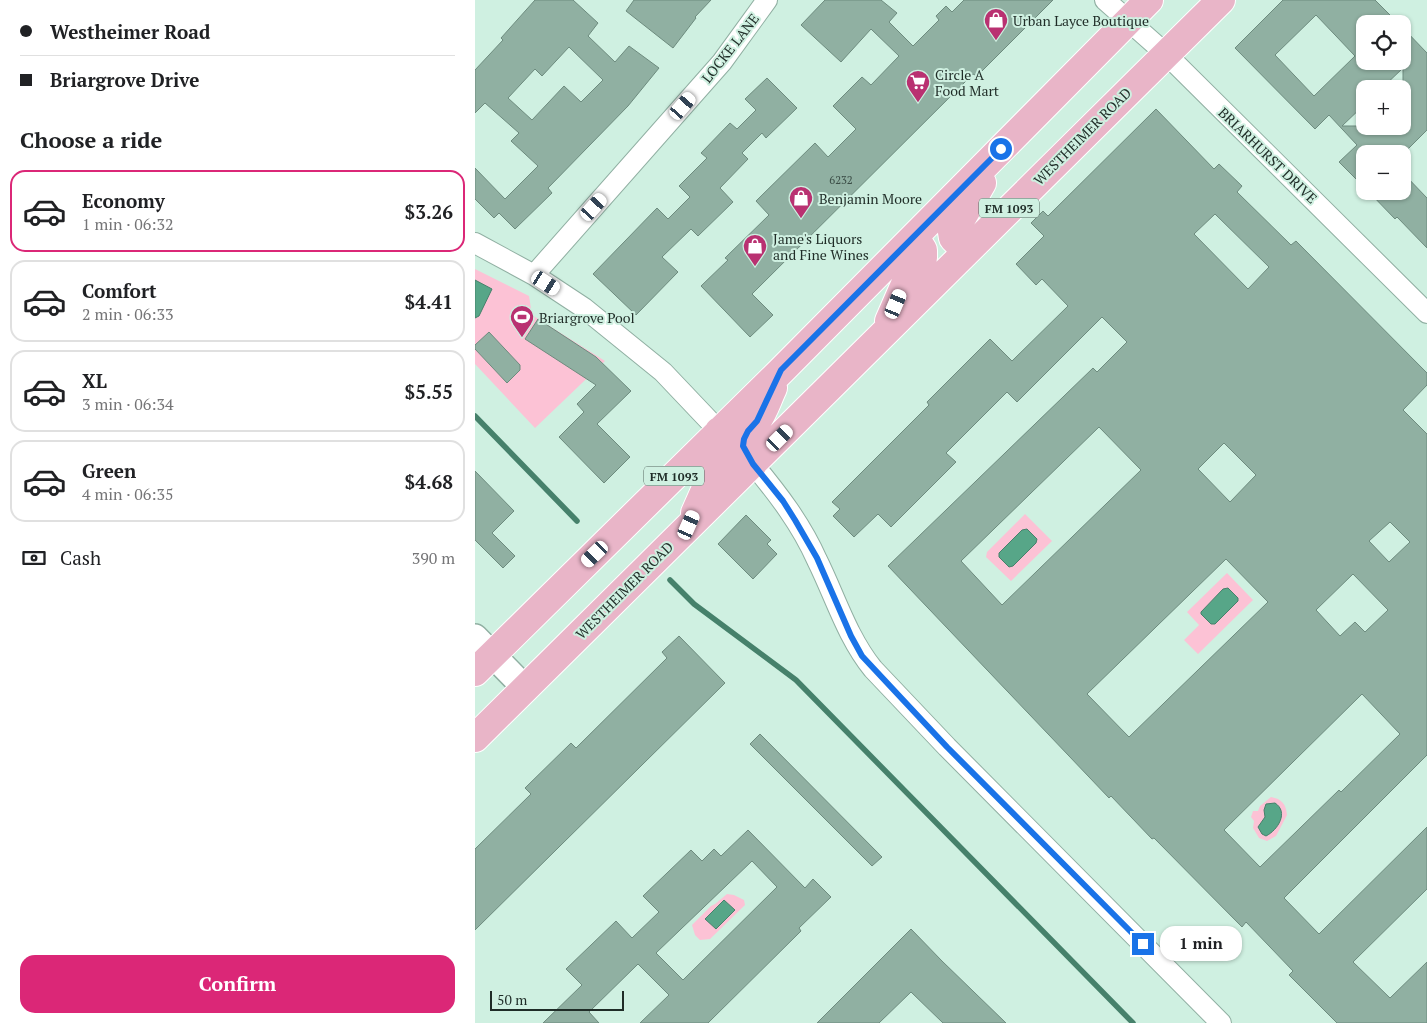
<!DOCTYPE html>
<meta charset="utf-8">
<style>
:root{--surface:#fff;--page:#f2f2f2;--text:#202124;--muted:#757577;--line:#e0e0e0;--accent:#db2777}
body{margin:0;font-family:"PT Serif",serif;background:var(--page);color:var(--text);height:100vh;display:flex;flex-direction:column;font-size:19px;white-space:nowrap}
*{box-sizing:border-box;margin:0}
p{font-size:16px;color:var(--muted)}
.icon{flex:none;width:28px;height:28px;fill:none;stroke:currentColor;stroke-width:2;stroke-linecap:round;stroke-linejoin:round}
.map{position:relative;flex:1;overflow:hidden}
.panel{display:flex;flex-direction:column;background:var(--surface);width:475px}
.panel>*{flex:none}
.banner{display:grid;align-content:center;height:110px;padding:0 20px;background:var(--surface)}
.buttons{position:absolute;left:881px;top:15px;display:grid;gap:10px}
.buttons a{display:grid;place-items:center;width:55px;height:55px;border-radius:10px;background:var(--surface);box-shadow:0 1px 4px #0004;font-size:25px}
.scale{position:absolute;left:15px;bottom:12px;width:134px;box-sizing:border-box;padding-left:5px;border:2px solid #1f2c27;border-top:0;font-size:14px;line-height:18px;white-space:nowrap;color:#1f2c27;-webkit-text-stroke:4px #cff0e1;paint-order:stroke}
.end{position:absolute;width:22px;height:22px;margin:-11px;border:6px solid #1a73e8;background:#fff;box-shadow:0 0 0 2px #fff}
.from{border-radius:50%}
.bubble{position:absolute;height:35px;border-radius:15px;background:var(--surface);box-shadow:0 1px 4px #0004;font-size:16px;font-weight:700;line-height:35px;text-align:center}
.car{position:absolute;width:15px;height:30px;margin:-15px -8px;border-radius:6px;box-shadow:0 0 4px 1px #0007;background:linear-gradient(#fff 24%,#345 0 40%,#fff 0 76%,#345 0 86%,#fff 0)}
.banner b{display:flex;align-items:center;gap:18px;height:48px;font-size:19px}
.banner b+b{border-top:1px solid var(--line)}
.banner i{width:12px;height:12px;background:var(--text)}
ul{padding:0;list-style:none}
li{display:flex;align-items:center;gap:15px;height:82px;margin:0 10px 8px;padding:0 10px;border:2px solid var(--line);border-radius:15px}
li div{flex:1}
li b{display:block;font-size:19px}
li em{font-style:normal;font-weight:700}
li.current{border-color:var(--accent)}
li>.icon{width:45px;height:45px;stroke-width:1.5}
h2{padding:0 20px;font-size:22px;line-height:60px}
.pay{display:flex;align-items:center;gap:12px;height:55px;padding:0 20px;font-size:19px}
.pay p{margin-inline-start:auto}
.action{display:flex;gap:10px;margin-top:auto;padding:10px 20px}
.action a{flex:1;height:58px;border-radius:15px;background:var(--accent);color:#fff;font-size:20px;font-weight:700;line-height:58px;text-align:center}
main{display:flex;flex:1;min-height:0}
.map>svg:first-child{display:block}
.green{fill:#fcc2d5}
.water{fill:#57a688;stroke:#46816b}
.lines{fill:none;stroke-linecap:round;stroke-linejoin:round}
.stream{stroke:#46816b;stroke-width:5.5}
.building{fill:#90b0a2;stroke:#6d8b7e;fill-rule:evenodd}
.minor-casing{stroke:#90afa2;stroke-width:22}
.tertiary-casing{stroke:#90afa2;stroke-width:28}
.primary-casing{stroke:#fff;stroke-width:30}
.minor{stroke:#fff;stroke-width:20}
.tertiary{stroke:#fff;stroke-width:25}
.primary{stroke:#e9b5c8;stroke-width:28}
.route{stroke:#1a73e8;stroke-width:6}
.labels{text-anchor:middle;dominant-baseline:central;stroke-width:4;stroke-linejoin:round;paint-order:stroke}
.number-label{font-size:11px;fill:#3b4d46}
.shield{fill:#cff0e1;stroke:#54675f;stroke-width:1}
.shield-label{font-size:12px;font-weight:bold;fill:#1f2c27}
.poi-label{font-size:14px;fill:#1f2c27;stroke:#cff0e1;text-anchor:start}
.street-label{font-size:14px;fill:#1f2c27;stroke:#cff0e1}
</style>
<main>
<section class="panel">
<div class="banner">
<b><i class="from"></i>Westheimer Road</b>
<b><i></i>Briargrove Drive</b>
</div>
<h2>Choose a ride</h2>
<ul>
<li class="current"><svg class="icon" aria-label="car" viewBox="0 0 24 24"><path d="M5 17H2v-5l4-1 3-4h7l3 4 3 1v5h-3M9 17h6M6 11h13"/><circle cx="7" cy="17" r="2"/><circle cx="17" cy="17" r="2"/></svg><div><b>Economy</b><p>1 min · 06:32</p></div><em>$3.26</em></li>
<li><svg class="icon" aria-label="car" viewBox="0 0 24 24"><path d="M5 17H2v-5l4-1 3-4h7l3 4 3 1v5h-3M9 17h6M6 11h13"/><circle cx="7" cy="17" r="2"/><circle cx="17" cy="17" r="2"/></svg><div><b>Comfort</b><p>2 min · 06:33</p></div><em>$4.41</em></li>
<li><svg class="icon" aria-label="car" viewBox="0 0 24 24"><path d="M5 17H2v-5l4-1 3-4h7l3 4 3 1v5h-3M9 17h6M6 11h13"/><circle cx="7" cy="17" r="2"/><circle cx="17" cy="17" r="2"/></svg><div><b>XL</b><p>3 min · 06:34</p></div><em>$5.55</em></li>
<li><svg class="icon" aria-label="car" viewBox="0 0 24 24"><path d="M5 17H2v-5l4-1 3-4h7l3 4 3 1v5h-3M9 17h6M6 11h13"/><circle cx="7" cy="17" r="2"/><circle cx="17" cy="17" r="2"/></svg><div><b>Green</b><p>4 min · 06:35</p></div><em>$4.68</em></li>
</ul>
<div class="pay"><svg class="icon" aria-label="cash" viewBox="0 0 24 24"><path d="M3 7h18v10H3z"/><circle cx="12" cy="12" r="2"/></svg>Cash<p>390 m</p></div>
<div class="action"><a>Confirm</a></div>
</section>
<div class="map">
<svg width="952" height="1023" viewBox="0 0 952 1023">
<rect width="100%" height="100%" fill="#cff0e1"/>
<path class="green" d="M0 269 54 296 57 315 130 361 60 428 0 364Z
M550 514 577 541 536 581 511 557 512 552Z
M752 573 778 600 723 654 709 640 724 625 712 612Z
M796 797C807 799 811 804 812 815L801 836 792 841 784 838 778 828 779 821 776 817 778 811H783L785 806Z
M252 894 259 895 269 900 270 905 235 939 225 940 220 935 217 925 236 906 240 904Z"/>
<path class="water" d="M0 280 17 289 4 316 0 318Z
M552 529 562 539 561 543 538 566 534 567 524 557V553L547 530Z
M753 588 763 598V601L740 624H736L726 614V612L748 589Z
M800 803C814 812 803 830 791 836L787 834 783 827 790 817 789 810 791 804Z
M249 900 260 910 241 929 230 919Z"/>
<g class="lines">
<path class="stream" d="M0 416 102 521
M195 580 219 604 321 680 658 1023"/>
</g>
<path class="building" d="M60 0H98L123 23 113 36 140 62 154 46 184 68 153 106 73 188 77 193 40 229 24 213 19 218 0 199V168L30 199 63 166 36 141 44 133 10 103 0 113V70L28 40 26 38ZM94 47 128 80 106 102 89 86 57 120 33 98 60 69 67 76Z
M159 0H236L220 17 221 18 198 48 151 11Z
M350 0H406L422 13 414 22 438 46 464 20 461 16 471 6 477 12 489 0H578L502 76 498 74 277 294 298 315 275 337 226 286 253 260 250 258 294 215 281 201 340 143 353 157 381 129 358 106 387 77 396 85 424 56 396 29 366 62 326 25Z
M808 0H900L924 24H890V61H928V28L952 53V130L928 154H890V188L864 162 882 145 854 115 840 129 760 48ZM841 15 880 56 839 96 800 55ZM928 68V126H867L890 104V89H906Z
M292 78 322 108 291 138 287 133 267 153 273 159 245 188 258 202 223 236 216 229 187 257 203 272 161 315 118 274 182 208 193 219 215 197 204 186 232 158 226 153 255 123 262 129 281 110 270 99Z
M681 109 739 169 744 164 767 186 762 192 816 245 821 241 952 373V385L928 410 952 434V755L809 898 844 934 952 827V889L878 962 915 998 952 962V1023H862L814 975 818 971 771 922 767 927 679 838 677 839 636 796 634 798 413 566 618 368 622 372 652 342 627 317 542 402 532 392 471 453 481 462 416 527 403 514 379 537 358 516 365 509 357 502 454 405 452 402 515 339 537 361 593 306 567 279 561 285 541 264 569 236 556 223 568 211 573 216ZM740 214 794 267 773 289 719 234ZM624 427 666 470 527 605 486 561ZM749 443 781 475 755 502 723 469ZM915 522 935 542 914 562 894 541ZM751 559 793 602 654 737 612 694ZM878 574 913 610 890 632 880 622 865 636 841 610ZM887 694 925 734 866 792 864 790 785 867 749 830Z
M928 173 952 198V248L922 217 920 219 893 191H928Z
M63 319 121 357 156 391 122 424 155 457 129 483 84 437 109 412 102 404 121 385 50 339Z
M14 332 45 365V370L32 383 0 349V345Z
M0 471 39 511 17 533 40 556 28 568 0 540Z
M271 515 296 540 292 544 302 554 278 579 243 544Z
M204 636 250 683 0 930V849L56 794 50 788 96 743 101 748 192 658 187 652Z
M285 734 407 857 397 866 275 744Z
M273 830 330 888 338 879 356 897 324 928 326 931 233 1023H165L194 995 163 964 114 1012 124 1023H68L107 985 91 969 141 921 157 938 184 912 168 896 216 850 227 861 239 849 246 856ZM277 861 302 887 208 980 181 953Z
M436 929 467 961 531 1023H468L436 992 404 1023H342Z"/>
<g class="lines">
<g class="minor-casing">
<path id="minor" d="M630 0 691 54 952 313
M0 243 59 275 109 308 188 372 244 431
M59 275 247 62 292 0
M278 464C303 494 326 524 342 560 360 596 372 637 398 669L472 747 746 1023"/>
</g>
<g class="tertiary-casing">
<path id="tertiary" d="M0 637 50 688"/>
</g>
<g class="primary-casing">
<path id="primary" d="M491 251 478 238 477 232 480 225 488 216 507 183
M414 321 434 275 443 266 448 258V250L440 237
M278 464 268 446C270 435 276 430 282 421 289 412 293 398 298 388
M220 513 239 470 251 455V449L244 431
M0 672 306 371 674 0
M0 738 746 0"/>
</g>
<use href="#minor" class="minor"/>
<use href="#tertiary" class="tertiary"/>
<use href="#primary" class="primary"/>
</g>
<g class="lines">
<path class="route" d="M526 149 306 370 282 421 273 431 269 439 268 446 278 464 308 501 320 520 342 558 376 636 387 656 472 747 668 944"/>
</g>
<defs>
<g id="shop-pin" transform="scale(1.25)"><path d="M0 17L-7.5 6A9.5 9.5 0 1 1 7.5 6Z" fill="#b93171" stroke="#cff0e1"/><path d="M-5-2.5h2.3a2.7 3.5 0 0 1 5.4 0H5L5.5 6h-11ZM-1.5-2.5h3a1.5 2.3 0 0 0-3 0Z" fill="#fff"/></g>
<g id="supermarket-pin" transform="scale(1.25)"><path d="M0 17L-7.5 6A9.5 9.5 0 1 1 7.5 6Z" fill="#b93171" stroke="#cff0e1"/><path d="M-6-5.5h2.5l.6 2H6L4.5 2H-2.5L-4.4-4H-6ZM-1.5 3.2a1.3 1.3 0 1 0 .1 0ZM3 3.2a1.3 1.3 0 1 0 .1 0Z" fill="#fff"/></g>
<g id="stadium-pin" transform="scale(1.25)"><path d="M0 17L-7.5 6A9.5 9.5 0 1 1 7.5 6Z" fill="#b93171" stroke="#cff0e1"/><path d="M0-5a6.5 5 0 1 0 0 10a6.5 5 0 1 0 0-10ZM-3.5-1.8h7v3.6h-7Z" fill="#fff"/></g>
</defs>
<g fill-rule="evenodd">
<use href="#shop-pin" x="521" y="20"/>
<use href="#supermarket-pin" x="443" y="82"/>
<use href="#shop-pin" x="326" y="198"/>
<use href="#shop-pin" x="280" y="246"/>
<use href="#stadium-pin" x="47" y="317"/>
</g>
<g class="labels">
<g class="number-label">
<text x="366" y="180">6232</text>
</g>
<g class="shield">
<rect x="504" y="198.5" width="60" height="19" rx="4"/>
<rect x="169" y="466.5" width="60" height="19" rx="4"/>
</g>
<g class="shield-label">
<text x="534" y="208">FM 1093</text>
<text x="199" y="476">FM 1093</text>
</g>
<g class="poi-label">
<text x="538" y="20">Urban Layce Boutique</text>
<text x="460" y="74">Circle A<tspan x="460" dy="16">Food Mart</tspan></text>
<text x="344" y="198">Benjamin Moore</text>
<text x="298" y="238">Jame's Liquors<tspan x="298" dy="16">and Fine Wines</tspan></text>
<text x="64" y="317">Briargrove Pool</text>
</g>
<g class="street-label">
<text transform="translate(255 48) rotate(-52)">LOCKE LANE</text>
<text transform="translate(607 136) rotate(-45)">WESTHEIMER ROAD</text>
<text transform="translate(793 155) rotate(44)">BRIARHURST DRIVE</text>
<text transform="translate(149 590) rotate(-45)">WESTHEIMER ROAD</text>
</g>
</g>
</svg>
<div class="buttons">
<a><svg class="icon" aria-label="locate" viewBox="0 0 24 24"><circle cx="12" cy="12" r="6"/><path d="M12 2v4M12 18v4M2 12h4M18 12h4"/></svg></a>
<a>+</a>
<a>−</a>
</div>
<div class="scale">50 m</div>
<i class="end from" style="left:526px;top:149px"></i>
<i class="end" style="left:668px;top:944px"></i>
<div class="bubble" style="left:685px;top:926px;width:82px">1 min</div>
<i class="car" style="left:208px;top:106px;rotate:41deg"></i>
<i class="car" style="left:119px;top:207px;rotate:42deg"></i>
<i class="car" style="left:71px;top:283px;rotate:123deg"></i>
<i class="car" style="left:421px;top:304px;rotate:23deg"></i>
<i class="car" style="left:305px;top:438px;rotate:45deg"></i>
<i class="car" style="left:214px;top:525px;rotate:24deg"></i>
<i class="car" style="left:120px;top:554px;rotate:226deg"></i>
</div>
</main>
